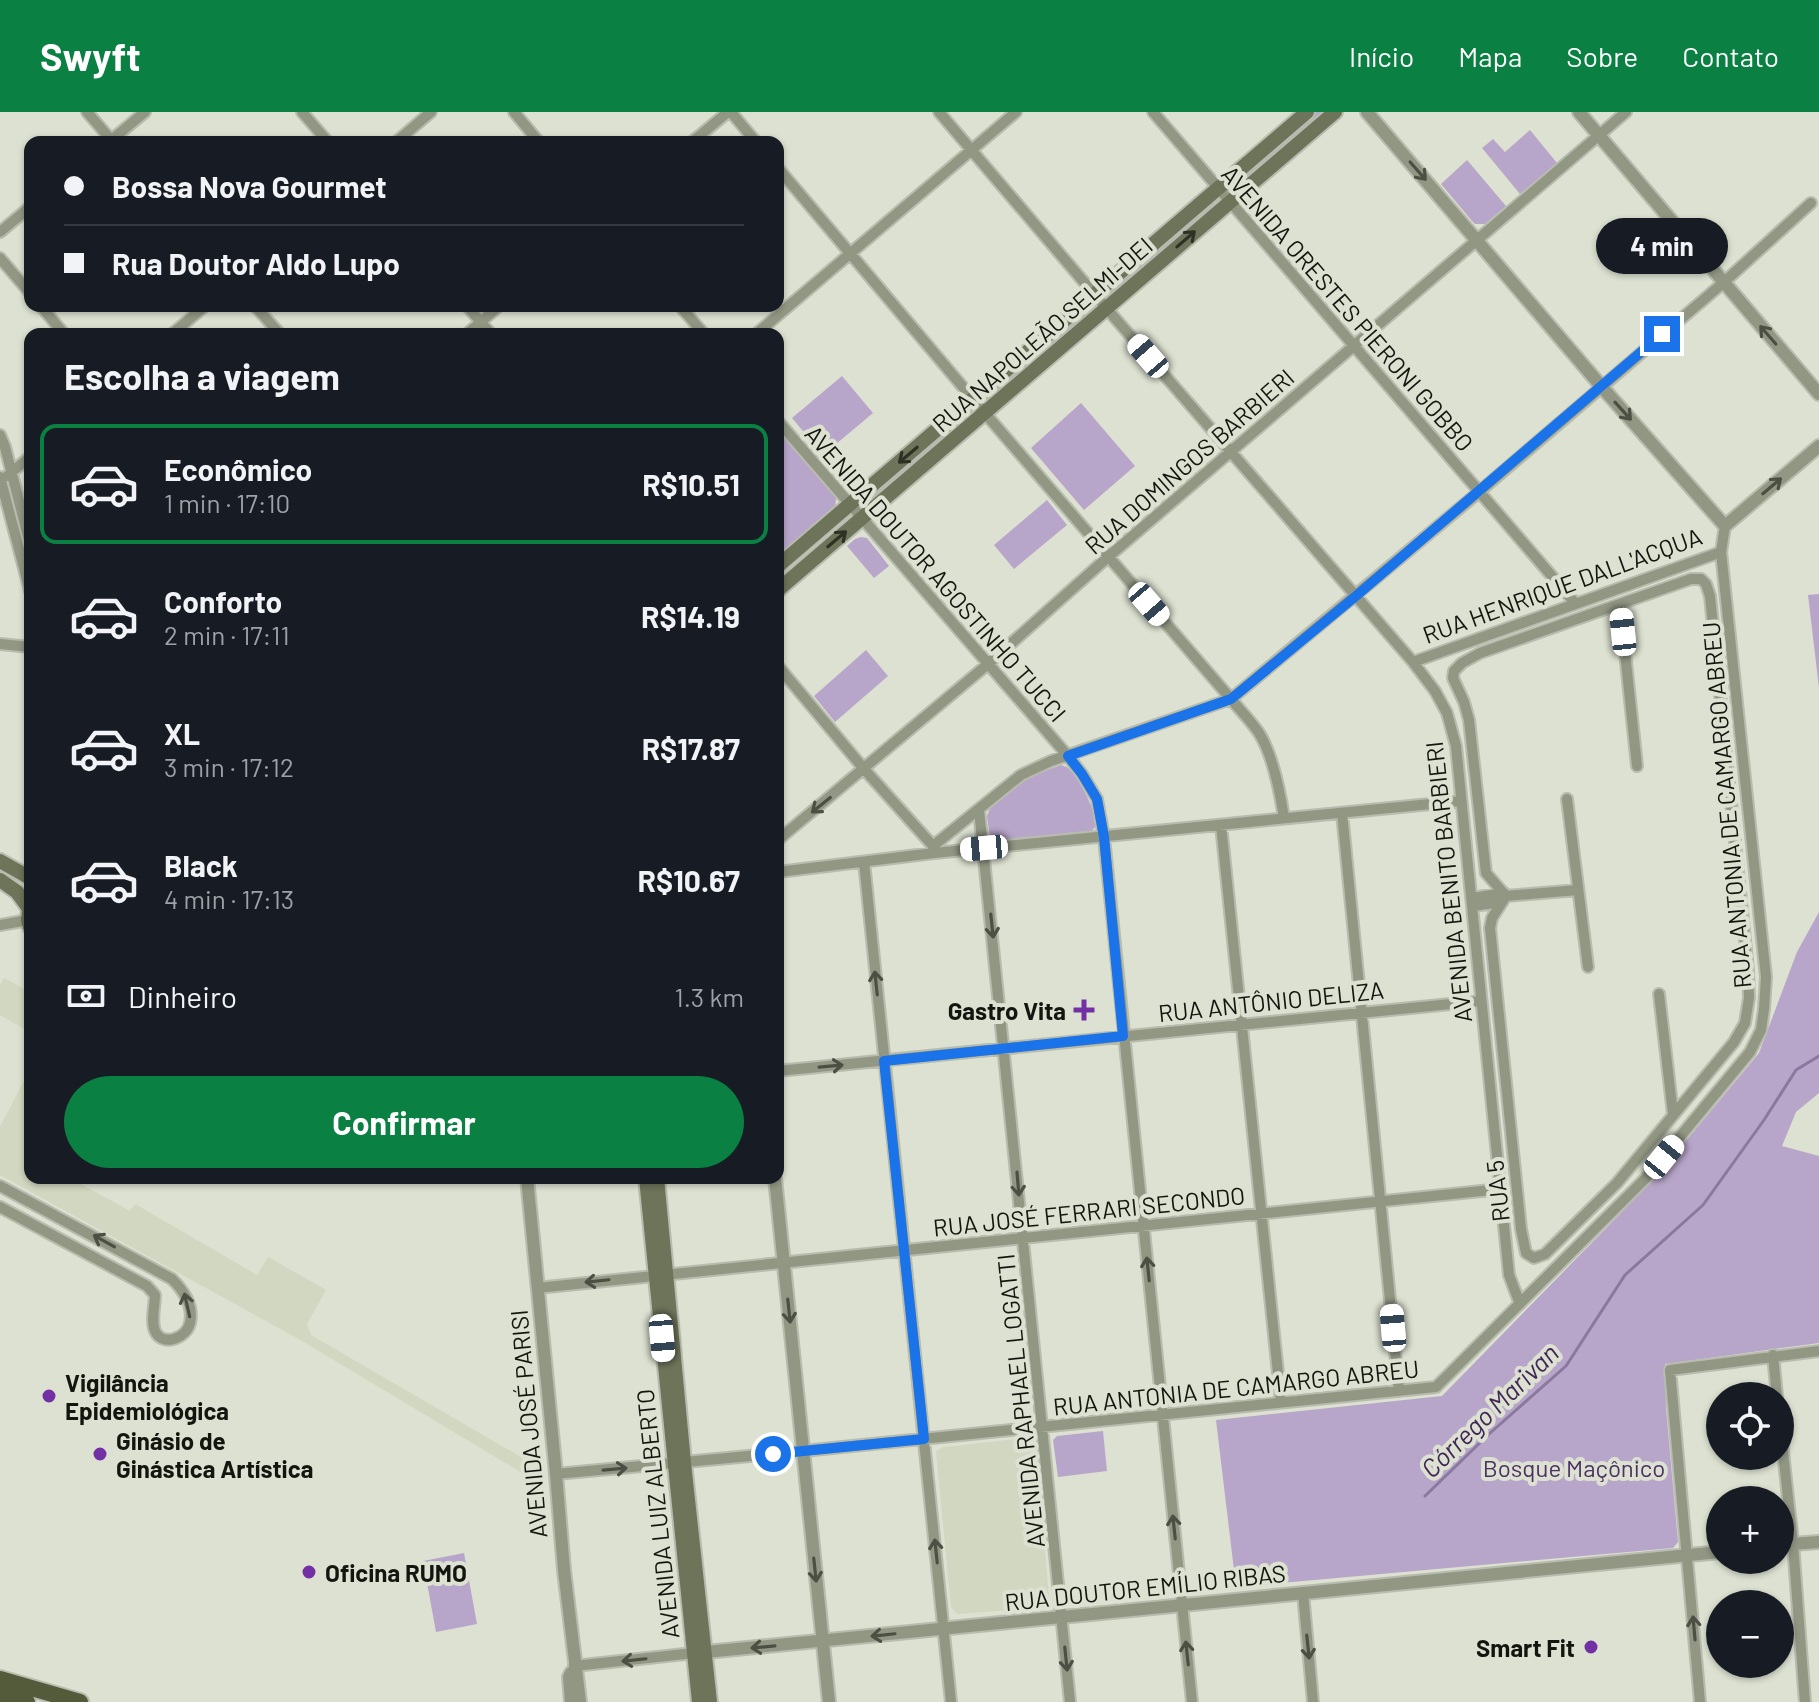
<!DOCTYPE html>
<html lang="pt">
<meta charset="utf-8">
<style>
:root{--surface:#171b24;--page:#242831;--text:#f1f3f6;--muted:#9ea1a6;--line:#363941;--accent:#0b8043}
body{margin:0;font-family:Barlow,sans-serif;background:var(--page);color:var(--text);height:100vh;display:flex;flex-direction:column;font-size:30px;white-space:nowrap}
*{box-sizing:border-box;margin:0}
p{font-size:26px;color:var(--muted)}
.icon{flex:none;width:44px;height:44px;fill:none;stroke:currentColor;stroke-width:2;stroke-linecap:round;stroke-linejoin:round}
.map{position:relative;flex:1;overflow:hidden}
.sheet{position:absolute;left:24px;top:216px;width:760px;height:856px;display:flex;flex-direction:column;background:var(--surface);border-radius:16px;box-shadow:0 2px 6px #0004}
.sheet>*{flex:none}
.banner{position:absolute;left:24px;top:24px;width:760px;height:176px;border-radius:16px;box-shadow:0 2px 6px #0004;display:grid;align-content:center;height:176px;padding:0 40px;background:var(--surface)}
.controls{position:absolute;left:1706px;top:1270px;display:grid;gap:16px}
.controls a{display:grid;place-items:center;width:88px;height:88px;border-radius:50%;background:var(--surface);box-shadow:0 2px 6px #0004;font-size:40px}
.end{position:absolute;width:36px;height:36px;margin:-18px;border:10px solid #1a73e8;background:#fff;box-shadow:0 0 0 4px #fff}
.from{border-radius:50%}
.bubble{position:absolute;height:56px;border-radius:28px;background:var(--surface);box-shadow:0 2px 6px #0004;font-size:26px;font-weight:700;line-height:56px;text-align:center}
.car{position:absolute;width:24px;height:48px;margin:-24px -12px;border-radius:10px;box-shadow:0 0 6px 2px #0007;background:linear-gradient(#fff 24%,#345 0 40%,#fff 0 76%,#345 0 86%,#fff 0)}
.banner b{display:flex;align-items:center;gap:28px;height:76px;font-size:30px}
.banner b+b{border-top:2px solid var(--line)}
.banner i{width:20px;height:20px;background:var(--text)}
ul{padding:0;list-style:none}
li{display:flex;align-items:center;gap:24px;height:120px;margin:0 16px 12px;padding:0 24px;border:4px solid transparent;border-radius:16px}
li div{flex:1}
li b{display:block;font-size:30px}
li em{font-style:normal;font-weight:700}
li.selected{border-color:var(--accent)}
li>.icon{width:72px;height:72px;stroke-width:1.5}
h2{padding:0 40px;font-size:36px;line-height:96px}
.pay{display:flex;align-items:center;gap:20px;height:88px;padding:0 40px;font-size:30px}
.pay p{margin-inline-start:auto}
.primary-button{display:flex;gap:16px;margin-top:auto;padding:16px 40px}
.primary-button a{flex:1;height:92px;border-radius:48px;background:var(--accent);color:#fff;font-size:32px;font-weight:700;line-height:92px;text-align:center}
header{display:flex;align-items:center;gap:48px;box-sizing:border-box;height:112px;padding:0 40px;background:var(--accent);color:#fff}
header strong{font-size:38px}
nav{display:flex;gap:44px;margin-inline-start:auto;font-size:28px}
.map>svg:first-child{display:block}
.built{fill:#d1d7c0}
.green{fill:#b8a6ca}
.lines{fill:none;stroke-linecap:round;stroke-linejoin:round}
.stream{stroke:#8b789e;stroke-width:3}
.minor-casing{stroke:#b8bcae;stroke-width:14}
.tertiary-casing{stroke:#b8bcae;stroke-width:16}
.secondary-casing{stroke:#b8bcae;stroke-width:18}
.primary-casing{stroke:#b8bcae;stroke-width:20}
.minor{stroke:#929784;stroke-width:10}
.tertiary{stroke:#929784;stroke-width:12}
.secondary{stroke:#6d7459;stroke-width:14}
.primary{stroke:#535b3b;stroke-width:16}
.oneway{stroke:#4c5044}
.oneway2{stroke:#2e3225}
.route{stroke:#1a73e8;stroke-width:10}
.poi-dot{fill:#7330a4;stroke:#dce1d1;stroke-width:3}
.labels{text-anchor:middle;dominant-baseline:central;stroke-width:8;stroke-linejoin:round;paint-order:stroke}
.street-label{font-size:24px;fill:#13150f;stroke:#dce1d1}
.poi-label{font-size:24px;font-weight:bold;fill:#13150f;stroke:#dce1d1;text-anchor:start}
.park-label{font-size:24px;fill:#4b3063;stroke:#dce1d1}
.water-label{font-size:26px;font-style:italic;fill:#412658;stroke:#dce1d1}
</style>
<header>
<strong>Swyft</strong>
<nav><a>Início</a><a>Mapa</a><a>Sobre</a><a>Contato</a></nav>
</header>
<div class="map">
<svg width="1819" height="1590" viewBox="0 0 1819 1590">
<rect width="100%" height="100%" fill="#dce1d1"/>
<path class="built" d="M4 866 30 880V920L0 903V873Z
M30 957V1066H50L81 1072 130 1099 135 1092 257 1163 268 1145 326 1178 307 1212 311 1223 531 1351 541 1353 544 1374 297 1226 0 1063V1015Z
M1025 1326 1034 1327 1036 1330 1049 1486 1040 1496 957 1502 951 1495 936 1339 944 1335Z"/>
<path class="green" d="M1316 0H1327L1233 78 1232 75 1235 70Z
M1530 18 1557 51 1520 82 1482 36 1493 27 1505 40Z
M1467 48 1506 94 1485 112H1475L1472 109 1441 72Z
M1214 90 1215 97 1115 182 1110 183V177L1210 91Z
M1090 194 1094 195V200L992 287H987V282Z
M842 264 873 301 823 343 792 306Z
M1081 291 1135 354 1084 398 1031 336Z
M970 299 972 302 970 306 867 394 865 393 864 389Z
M778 319 836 386 835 398 778 447Z
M1047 388 1067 413 1014 457 994 433Z
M861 425 867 426 889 454 874 466 847 434 855 427Z
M1819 482V576L1808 483Z
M866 538 888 564 835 610 814 584Z
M1061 653C1063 654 1066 654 1068 656 1077 662 1099 703 1095 715 1094 717 1092 718 1091 719L994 729 990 726 987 704 990 696 1023 667Z
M1819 800V981L1796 1000 1782 1034 1819 1044V1231L1665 1252 1666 1296 1678 1430 1673 1436 1236 1475 1216 1308 1442 1284 1655 1066 1759 941 1797 840Z
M1103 1319 1107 1359 1058 1365 1053 1328 1057 1324Z
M464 1441 477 1512 436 1520 423 1449Z"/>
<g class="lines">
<path class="stream" d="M1425 1384 1489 1322 1566 1254 1625 1163 1703 1093 1764 1008 1796 958 1819 944"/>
<g class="minor-casing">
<path id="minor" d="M87 0 113 30
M302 0 328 30
M514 0 539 30
M731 0 756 30
M939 0 1095 183 1413 550 1435 579 1447 601 1456 634 1509 1163 1520 1192
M1153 0 1575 491
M109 30 145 0
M396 30 431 0
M692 30 728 0
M778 56 984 300 1231 587C1240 598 1251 609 1259 621 1273 643 1280 680 1284 706
M0 120 30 95
M0 146 30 181
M41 194 64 222
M255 194 280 222
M467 194 491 222
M680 194 704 222
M172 222 205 194
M467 222 499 194
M756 222 1016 0
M778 309 1068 644 1082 662 1097 687 1104 725 1192 1590
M0 323 5 335 30 432
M7 364 30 345
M0 365 30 479
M1691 467H1701L1706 472 1710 484 1748 858 1749 886 1745 911 1734 930 1617 1071 1545 1142 1534 1146 1526 1141 1521 1117 1490 816 1492 806 1506 784 1486 761 1469 608 1464 590 1453 566 1454 559 1462 551 1480 541Z
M1620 493 1637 654
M0 532 30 535
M1413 550 1721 440 1725 414
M778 554 864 657 933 734
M1567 687 1588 855
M979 698 1070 1590
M1342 701 1399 1279
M1221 713 1281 1290
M778 728 988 552 1108 445 1626 0
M934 741 933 734 1021 663 1051 649 1231 587 1479 380 1723 171 1811 91
M864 750 951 1590
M778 760 934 741 1461 689
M1506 784 1578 778
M1472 786 1504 781
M1473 794 1502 790
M0 813 28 808
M1659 882 1673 1002
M778 959 1481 889
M0 1074 172 1167C183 1178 194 1194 190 1211 187 1225 165 1235 156 1221 150 1211 155 1194 155 1183L147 1174 0 1095
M537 1176 1501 1077
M1773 1243 1777 1284
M1780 1312 1793 1432 1805 1590
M556 1362 803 1339 1436 1275 1646 1066 1750 940 1761 918 1764 897 1766 865 1721 440
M1303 1481 1313 1590
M574 1554 694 1541
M1700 1590 1670 1258 1819 1239"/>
</g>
<g class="tertiary-casing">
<path id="tertiary" d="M1367 0 1601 274 1725 414 1819 334
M1579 0 1819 282
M527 1066 556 1362 564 1458 580 1590
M775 1066 829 1590
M1780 1433 1819 1430
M696 1541 1720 1440
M571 1590 569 1565 571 1561"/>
</g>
<g class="secondary-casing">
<path id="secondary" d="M778 454 1307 0
M778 478 1335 0
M0 749 30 766
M0 768 17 780 28 795
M30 789 28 808 30 815
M646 1066 699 1590
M657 1066 684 1351 710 1590"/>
</g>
<g class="primary-casing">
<path id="primary" d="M0 1567 80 1590
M0 1583 27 1590"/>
</g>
<use href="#minor" class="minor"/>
<use href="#tertiary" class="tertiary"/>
<use href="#secondary" class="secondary"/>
<use href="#primary" class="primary"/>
</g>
<defs><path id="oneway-shaft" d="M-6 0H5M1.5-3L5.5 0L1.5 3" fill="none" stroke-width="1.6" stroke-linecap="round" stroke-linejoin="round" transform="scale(2)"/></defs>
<g class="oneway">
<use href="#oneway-shaft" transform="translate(1418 59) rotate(49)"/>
<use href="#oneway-shaft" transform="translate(1768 223) rotate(-131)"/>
<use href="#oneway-shaft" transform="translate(1623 299) rotate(48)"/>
<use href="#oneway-shaft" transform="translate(1772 374) rotate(-40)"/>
<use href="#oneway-shaft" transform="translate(821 693) rotate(141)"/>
<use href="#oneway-shaft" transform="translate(992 814) rotate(84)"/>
<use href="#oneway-shaft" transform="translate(876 871) rotate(-96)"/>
<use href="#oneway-shaft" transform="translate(831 954) rotate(-5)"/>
<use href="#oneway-shaft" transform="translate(1018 1072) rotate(85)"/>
<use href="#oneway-shaft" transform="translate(104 1129) rotate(-151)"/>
<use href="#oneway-shaft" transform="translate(1148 1157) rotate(-96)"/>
<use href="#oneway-shaft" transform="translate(597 1169) rotate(174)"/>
<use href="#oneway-shaft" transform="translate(187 1193) rotate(-103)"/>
<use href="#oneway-shaft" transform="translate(789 1199) rotate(84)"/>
<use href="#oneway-shaft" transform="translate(615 1357) rotate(-5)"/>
<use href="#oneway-shaft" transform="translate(1174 1415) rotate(-96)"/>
<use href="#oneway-shaft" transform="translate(936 1439) rotate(-96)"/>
<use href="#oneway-shaft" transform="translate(815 1458) rotate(84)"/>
<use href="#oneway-shaft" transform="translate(1694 1516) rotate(-95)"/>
<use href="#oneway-shaft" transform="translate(883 1523) rotate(174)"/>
<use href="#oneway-shaft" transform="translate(763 1535) rotate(175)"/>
<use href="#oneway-shaft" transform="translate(1308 1535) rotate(84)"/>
<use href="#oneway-shaft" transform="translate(1187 1541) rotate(-96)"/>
<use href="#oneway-shaft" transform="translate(1066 1547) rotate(84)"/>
<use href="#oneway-shaft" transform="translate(634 1548) rotate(174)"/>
</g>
<g class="oneway2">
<use href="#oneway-shaft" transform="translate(1186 127) rotate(-41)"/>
<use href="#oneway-shaft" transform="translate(908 343) rotate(140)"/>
<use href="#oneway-shaft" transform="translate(837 427) rotate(-40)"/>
</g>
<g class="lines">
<path class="route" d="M773 1342 924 1327 884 949 1123 924 1104 725 1097 687 1082 662 1068 644 1231 587 1356 484 1662 222"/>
</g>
<g class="poi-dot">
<path d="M1080 886h8v8h8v8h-8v8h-8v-8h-8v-8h8z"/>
<circle cx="49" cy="1284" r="8"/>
<circle cx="100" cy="1342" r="8"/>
<circle cx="309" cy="1460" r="8"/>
<circle cx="1591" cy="1535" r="8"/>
</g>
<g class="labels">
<g class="street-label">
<text transform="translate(1348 196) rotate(49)">AVENIDA ORESTES PIERONI GOBBO</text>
<text transform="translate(1042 222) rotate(-41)">RUA NAPOLEÃO SELMI-DEI</text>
<text transform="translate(1189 349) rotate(-41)">RUA DOMINGOS BARBIERI</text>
<text transform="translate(936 461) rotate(49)">AVENIDA DOUTOR AGOSTINHO TUCCI</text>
<text transform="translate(1562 473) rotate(-20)">RUA HENRIQUE DALL'ACQUA</text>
<text transform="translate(1726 693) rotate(-95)">RUA ANTONIA DE CAMARGO ABREU</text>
<text transform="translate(1448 770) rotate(-96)">AVENIDA BENITO BARBIERI</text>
<text transform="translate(1271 889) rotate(-6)">RUA ANTÔNIO DELIZA</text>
<text transform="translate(1497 1079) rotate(-96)">RUA 5</text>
<text transform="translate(1089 1099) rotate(-6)">RUA JOSÉ FERRARI SECONDO</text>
<text transform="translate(1236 1275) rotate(-6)">RUA ANTONIA DE CAMARGO ABREU</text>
<text transform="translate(1020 1289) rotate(-96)">AVENIDA RAPHAEL LOGATTI</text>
<text transform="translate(528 1312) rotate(-95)">AVENIDA JOSÉ PARISI</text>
<text transform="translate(657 1402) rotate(-96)">AVENIDA LUIZ ALBERTO</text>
<text transform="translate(1145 1475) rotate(-6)">RUA DOUTOR EMÍLIO RIBAS</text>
</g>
<g class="poi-label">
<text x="1066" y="898" text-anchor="end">Gastro Vita</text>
<text x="65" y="1270">Vigilância<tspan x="65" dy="28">Epidemiológica</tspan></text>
<text x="116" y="1328">Ginásio de<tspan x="116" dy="28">Ginástica Artística</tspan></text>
<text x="325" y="1460">Oficina RUMO</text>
<text x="1575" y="1535" text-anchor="end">Smart Fit</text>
</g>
<g class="park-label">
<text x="1574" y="1355">Bosque Maçônico</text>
</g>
<g class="water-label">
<text transform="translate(1489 1298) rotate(-44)">Córrego Marivan</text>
</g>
</g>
</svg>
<div class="controls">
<a><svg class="icon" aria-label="locate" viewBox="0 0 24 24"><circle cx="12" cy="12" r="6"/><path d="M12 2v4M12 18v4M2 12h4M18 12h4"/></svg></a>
<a>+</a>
<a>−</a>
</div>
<i class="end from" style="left:773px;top:1342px"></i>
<i class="end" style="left:1662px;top:222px"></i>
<div class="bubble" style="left:1596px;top:106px;width:132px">4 min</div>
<i class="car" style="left:1148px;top:244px;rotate:319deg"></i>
<i class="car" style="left:1149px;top:492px;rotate:139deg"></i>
<i class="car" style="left:1623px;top:520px;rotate:354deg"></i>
<i class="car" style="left:984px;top:736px;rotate:265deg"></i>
<i class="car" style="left:1664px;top:1045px;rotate:39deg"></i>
<i class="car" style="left:1393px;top:1216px;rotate:355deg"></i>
<i class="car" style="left:662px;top:1226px;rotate:175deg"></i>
<div class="banner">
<b><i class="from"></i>Bossa Nova Gourmet</b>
<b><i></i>Rua Doutor Aldo Lupo</b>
</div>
<section class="sheet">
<h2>Escolha a viagem</h2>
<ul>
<li class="selected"><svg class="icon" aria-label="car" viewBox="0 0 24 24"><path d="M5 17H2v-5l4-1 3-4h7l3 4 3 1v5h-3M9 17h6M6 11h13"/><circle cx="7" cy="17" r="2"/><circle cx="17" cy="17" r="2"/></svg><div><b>Econômico</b><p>1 min · 17:10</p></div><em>R$10.51</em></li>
<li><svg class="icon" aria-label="car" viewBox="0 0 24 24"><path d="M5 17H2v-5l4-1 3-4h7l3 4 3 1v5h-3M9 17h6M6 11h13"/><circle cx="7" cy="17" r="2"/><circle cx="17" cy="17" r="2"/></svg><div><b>Conforto</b><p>2 min · 17:11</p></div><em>R$14.19</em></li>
<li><svg class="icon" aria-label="car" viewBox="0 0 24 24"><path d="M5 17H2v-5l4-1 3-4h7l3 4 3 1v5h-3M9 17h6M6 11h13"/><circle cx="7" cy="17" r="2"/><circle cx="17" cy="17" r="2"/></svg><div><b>XL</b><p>3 min · 17:12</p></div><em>R$17.87</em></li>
<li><svg class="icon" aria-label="car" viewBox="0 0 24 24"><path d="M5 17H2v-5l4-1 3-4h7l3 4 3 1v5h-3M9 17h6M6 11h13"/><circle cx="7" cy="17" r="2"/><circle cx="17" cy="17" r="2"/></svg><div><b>Black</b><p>4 min · 17:13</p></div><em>R$10.67</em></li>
</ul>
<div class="pay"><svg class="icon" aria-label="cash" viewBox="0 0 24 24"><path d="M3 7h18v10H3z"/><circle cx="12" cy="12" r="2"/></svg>Dinheiro<p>1.3 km</p></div>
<div class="primary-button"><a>Confirmar</a></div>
</section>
</div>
